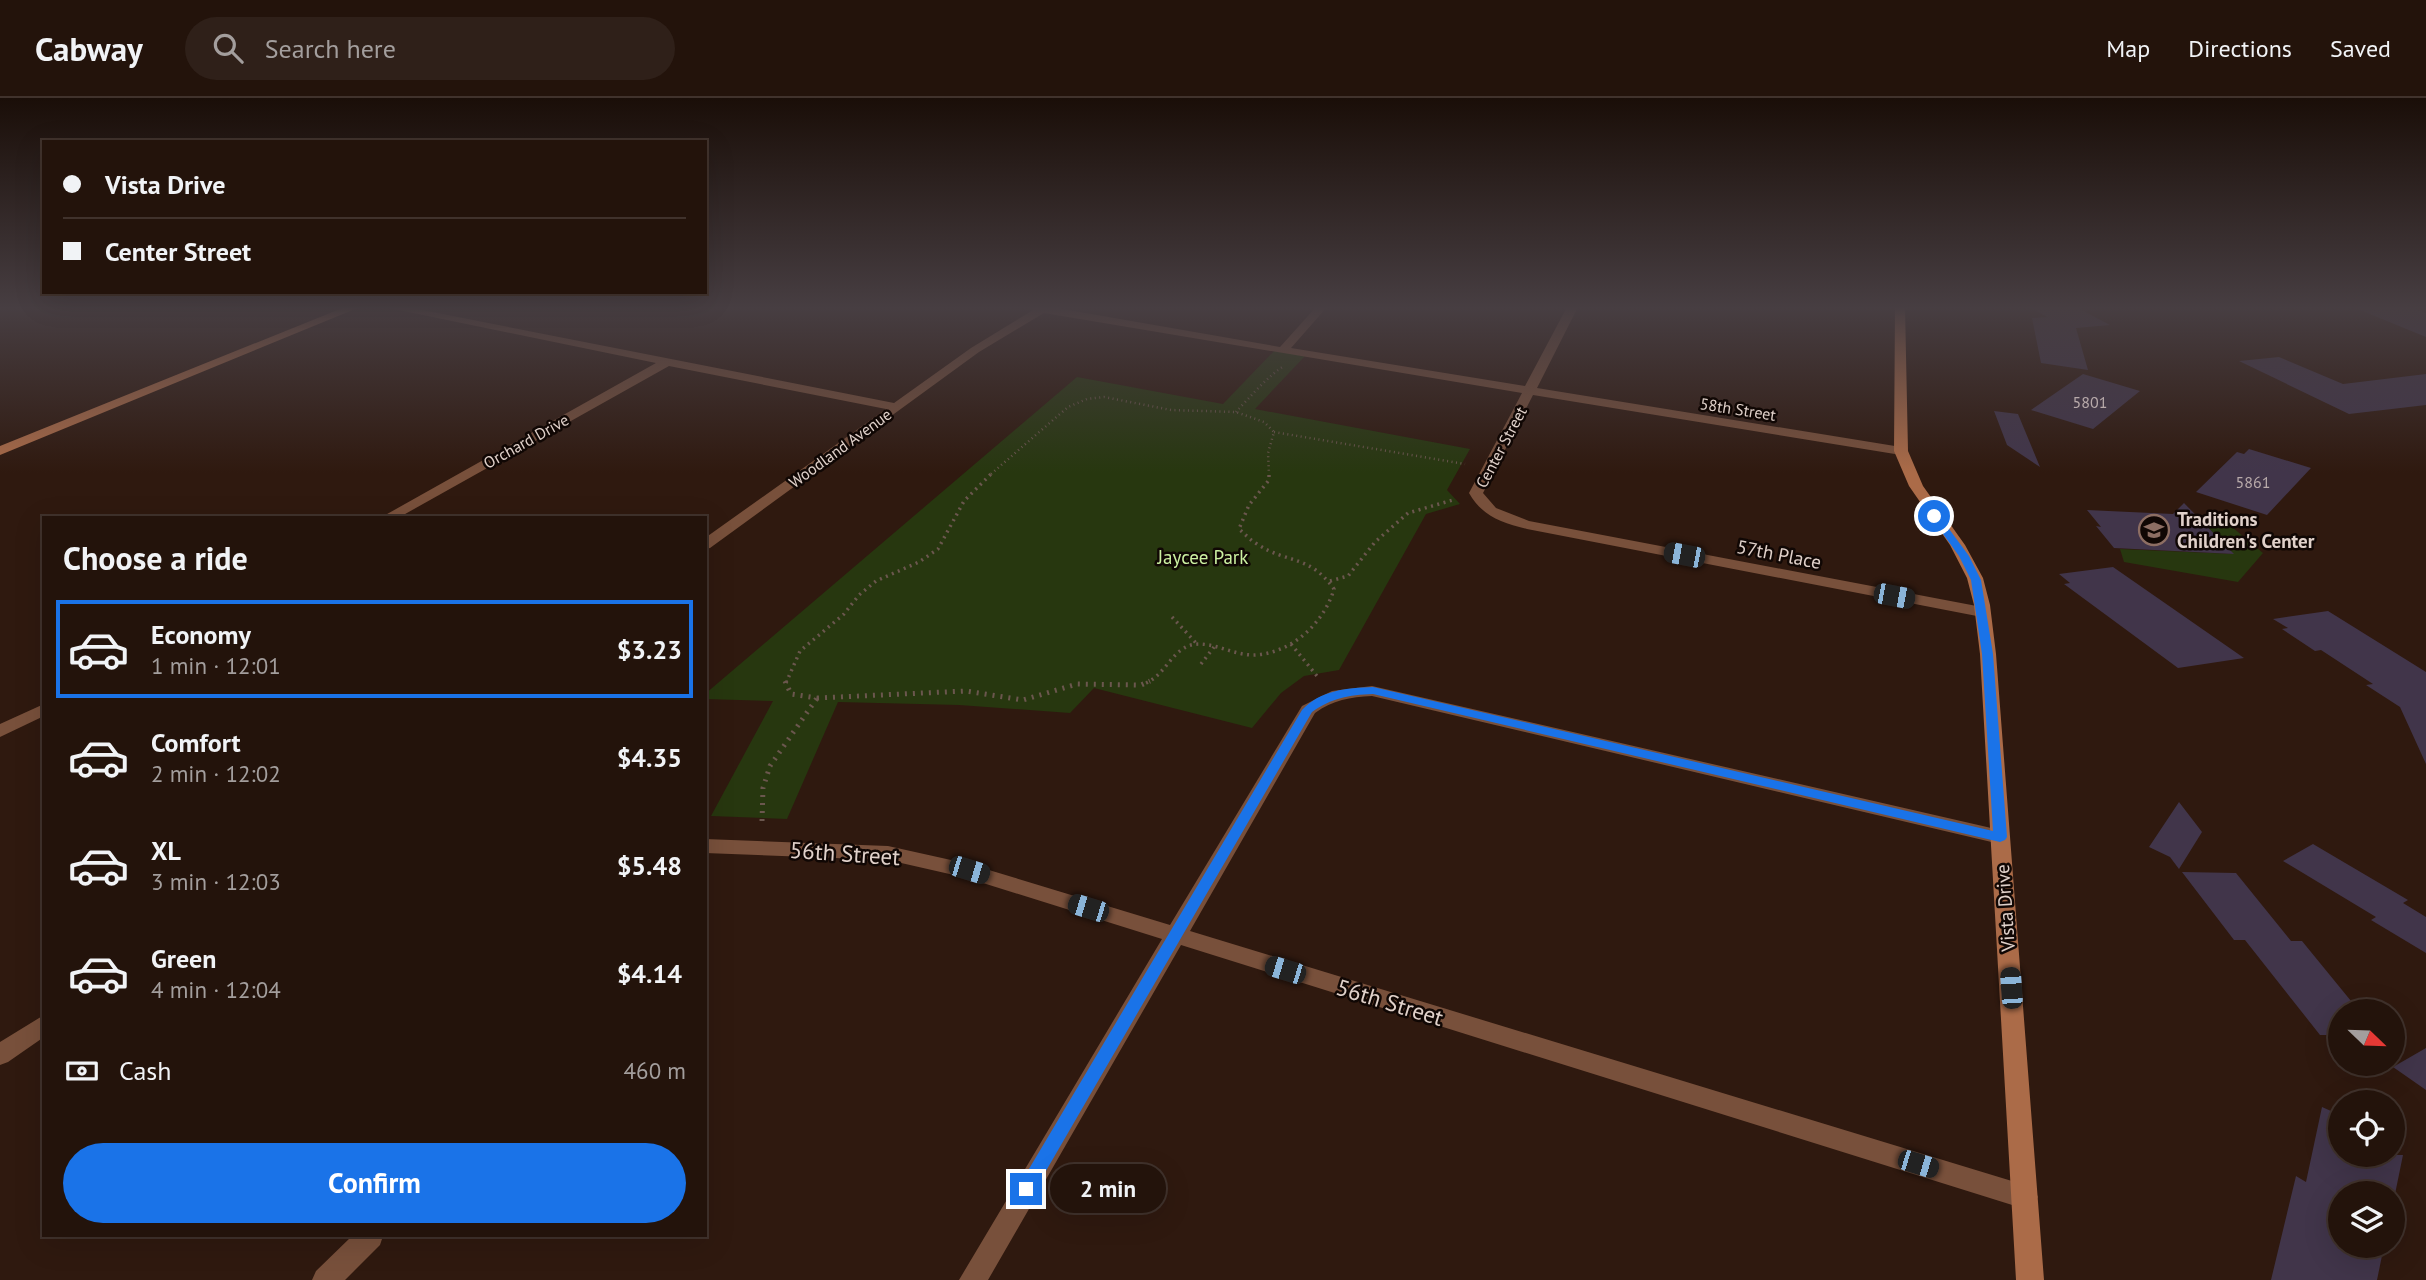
<!DOCTYPE html>
<meta charset="utf-8">
<style>
:root{--surface:#23130b;--page:#2f2019;--text:#f1f3f6;--muted:#a39e9d;--line:#40322c;--accent:#1a73e8}
body{margin:0;font-family:"PT Sans",sans-serif;background:var(--page);color:var(--text);height:100vh;display:flex;flex-direction:column;font-size:26px;white-space:nowrap}
*{box-sizing:border-box;margin:0}
p{font-size:23px;color:var(--muted)}
.icon{flex:none;width:38px;height:38px;fill:none;stroke:currentColor;stroke-width:2;stroke-linecap:round;stroke-linejoin:round}
.map{position:relative;flex:1;overflow:hidden}
.sheet{position:absolute;left:42px;top:418px;width:665px;height:721px;display:flex;flex-direction:column;background:var(--surface);border-radius:0px;box-shadow:0 7px 28px #0002,0 0 0 2px var(--line)}
.sheet>*{flex:none}
.banner{position:absolute;left:42px;top:42px;width:665px;height:154px;border-radius:0px;box-shadow:0 7px 28px #0002,0 0 0 2px var(--line);display:grid;align-content:center;height:154px;padding:0 21px;background:var(--surface)}
.needle{width:46px;rotate:113deg}
.controls{position:absolute;left:2328px;top:901px;display:grid;gap:14px}
.controls a{display:grid;place-items:center;width:77px;height:77px;border-radius:50%;background:var(--surface);box-shadow:0 7px 28px #0002,0 0 0 2px var(--line);font-size:35px}
.end{position:absolute;width:32px;height:32px;margin:-16px;border:9px solid #1a73e8;background:#fff;box-shadow:0 0 0 4px #fff}
.from{border-radius:50%}
.bubble{position:absolute;height:49px;border-radius:24px;background:var(--surface);box-shadow:0 7px 28px #0002,0 0 0 2px var(--line);font-size:23px;font-weight:600;line-height:49px;text-align:center}
.car{position:absolute;width:21px;height:42px;margin:-21px -10px;border-radius:9px;box-shadow:0 0 5px 2px #0007;background:linear-gradient(#222 24%,#8ab4d8 0 40%,#222 0 76%,#8ab4d8 0 86%,#222 0)}
.banner b{display:flex;align-items:center;gap:24px;height:66px;font-size:26px}
.banner b+b{border-top:2px solid var(--line)}
.banner i{width:18px;height:18px;background:var(--text)}
ul{padding:0;list-style:none}
li{display:flex;align-items:center;gap:21px;height:98px;margin:0 14px 10px;padding:0 7px;border:4px solid transparent;border-radius:0px}
li div{flex:1}
li b{display:block;font-size:26px}
li em{font-style:normal;font-weight:600}
li.active{border-color:var(--accent)}
li>.icon{width:63px;height:63px;stroke-width:1.5}
h2{padding:0 21px;font-size:32px;line-height:84px}
.pay{display:flex;align-items:center;gap:18px;height:77px;padding:0 21px;font-size:26px}
.pay p{margin-inline-start:auto}
.action{display:flex;gap:14px;margin-top:auto;padding:14px 21px}
.action a{flex:1;height:80px;border-radius:42px;background:var(--accent);color:#fff;font-size:28px;font-weight:600;line-height:80px;text-align:center}
header{display:flex;align-items:center;gap:42px;box-sizing:border-box;height:98px;padding:0 35px;background:var(--surface);border-bottom:2px solid var(--line)}
header strong{font-size:33px}
nav{display:flex;gap:38px;margin-inline-start:auto;font-size:24px}
.search{width:490px;height:63px;background:var(--page);display:flex;align-items:center;gap:18px;box-sizing:border-box;padding:0 24px;border-radius:38px;color:var(--muted);font-size:26px}
.map>svg:first-child{display:block}
.green{fill:#27370f}
.building{fill:#41354a}
.lines{fill:none;stroke-linecap:round;stroke-linejoin:round}
.path-far2{stroke:#6b574e;stroke-width:2.5;stroke-dasharray:1 3.5;stroke-linecap:butt}
.path-far1{stroke:#6b574e;stroke-width:3.5;stroke-dasharray:2 4.5;stroke-linecap:butt}
.path{stroke:#6b574e;stroke-width:5;stroke-dasharray:2 6;stroke-linecap:butt}
.street{fill:#78503b;fill-rule:evenodd}
.secondary{fill:#ab6b48;fill-rule:evenodd}
.route{fill:#1a73e8}
.labels{text-anchor:middle;dominant-baseline:central;stroke-width:5;stroke-linejoin:round;paint-order:stroke}
.number-label{font-size:16px;fill:#b8aaaa}
.far-street-label{font-size:16px;fill:#e0d1ca;stroke:#100704}
.poi-label{font-size:19px;font-weight:bold;fill:#e0d1ca;stroke:#100704;text-anchor:start}
.street-label{font-size:19px;fill:#e0d1ca;stroke:#100704}
.park-label{font-size:19px;fill:#ccf1a1;stroke:#100704}
.near-street-label{font-size:23px;fill:#e0d1ca;stroke:#100704}
</style>
<header>
<strong>Cabway</strong>
<div class="search"><svg class="icon" aria-label="search" viewBox="0 0 24 24"><circle cx="10" cy="10" r="6"/><path d="M15 15l6 6"/></svg>Search here</div>
<nav><a>Map</a><a>Directions</a><a>Saved</a></nav>
</header>
<div class="map">
<svg width="2426" height="1182" viewBox="0 0 2426 1182">
<rect width="100%" height="100%" fill="#2f190f"/>
<path class="green" d="M1275 252 1306 257 1255 311 1470 351 1447 392 1460 406 1426 416 1339 572 1304 578 1281 595 1252 630 1094 590 1070 615 959 607 838 604 787 721 711 718 773 603 705 601V596L1077 279 1223 306Z
M2196 417 2219 418 2263 455 2238 484 2124 464 2120 451 2233 456Z"/>
<path class="building" d="M2029 209H2076L2110 227 2076 230 2088 272 2041 265 2032 220 2047 219Z
M2410 209 2426 215V239L2355 210Z
M2279 259 2343 286 2426 276V307L2349 316 2239 263Z
M2083 276 2140 293 2093 331 2031 312Z
M1994 313 2018 316 2040 369 2007 347Z
M2249 351 2311 370 2267 417 2196 394 2237 354 2244 356Z
M2184 405 2234 456 2114 450 2096 428 2101 429 2087 412 2173 416Z
M2113 469 2244 560 2178 570 2064 486 2070 485 2059 476Z
M2328 513 2426 574V666L2400 609 2366 587 2373 586 2321 552 2315 553 2282 531 2288 530 2273 521Z
M2179 704 2202 734 2179 771 2170 759 2149 749Z
M2313 746 2408 802 2403 805 2426 819V855L2371 822 2376 819 2283 763Z
M2182 774 2236 775 2291 843H2302L2360 914H2340V937H2320L2245 842H2234Z
M2426 950V992L2393 969Z
M2322 1009 2340 1017V1057H2403L2395 1096H2340V1148H2384L2377 1182H2271L2296 1078 2306 1084Z"/>
<g class="lines">
<path class="path-far2" d="M1236 314C1249 300 1269 277 1284 268
M1274 334 1465 366
M991 376 1068 309 1087 301 1104 299 1171 312 1236 314 1264 324 1274 334 1268 355 1269 376"/>
<path class="path-far1" d="M1330 483 1348 478 1375 444 1408 415 1453 402
M1172 519 1197 546
M1291 546 1317 578
M1201 566 1214 549
M786 585 800 553 844 516 859 497 876 483 919 464 938 451 964 403 993 374
M1146 585C1165 577 1171 553 1191 547 1211 542 1234 558 1255 557 1292 555 1324 525 1334 491 1309 456 1287 466 1257 446 1250 442 1245 436 1239 431L1249 407 1269 382V374"/>
<path class="path" d="M785 583 791 596 817 600
M817 600 966 593 1023 602 1077 586 1141 587 1150 583
M762 723 763 690 770 668 817 600"/>
<path class="street" d="M384 209H407L894 305 971 250 1033 212 1027 209H1051L1280 249 1316 209H1327L1291 250 1525 288 1567 209H1578L1537 290 1901 349 1908 353 1901 357 1533 297 1483 395 1496 410 1529 423 1982 509 1990 514 1982 519 1527 431C1502 425 1482 418 1469 395L1522 295 1044 215 979 254 710 450 705 451V440L886 311 669 268 398 420H380L656 265Z
M1372 588 2000 732 2007 734 2010 739 2007 744 2000 746 1372 598C1350 599 1333 602 1315 615L1190 833 2025 1087 2034 1091 2038 1099 2034 1107 2025 1111 1181 847 988 1182H959L1162 841 967 780 888 762 705 755V741L888 748 969 766 1170 827 1302 608 1332 593Z
M44 606V618L0 639V626Z
M44 917V939L8 964 0 967V944Z
M352 1138H383L380 1147 345 1182H312L316 1173Z"/>
<path class="secondary" d="M345 209H360L0 357V348Z
M1895 209H1905L1908 353 1923 388 1965 447 1983 480 1990 507 1996 556 2044 1182H2016L1980 556 1974 507 1967 480 1950 447 1909 388 1894 353Z"/>
</g>
<linearGradient id="sky" x2="0" y2="1"><stop stop-color="#1a0e08"/><stop offset="0.56" stop-color="#473e42"/><stop offset="1" stop-color="#473e42" stop-opacity="0"/></linearGradient>
<rect width="2426" height="375" fill="url(#sky)"/>
<path class="route" d="M1931 416H1938L1969 458 1981 482 1993 556 2007 739 2005 742 2000 744 1373 596C1348 597 1332 600 1312 614L1032 1097 1026 1099 1020 1097 1018 1091 1020 1086 1302 612C1321 592 1346 590 1373 589L1993 733 1982 556 1971 482 1959 458 1930 418Z"/>
<defs>
<g id="school-ring" transform="scale(1.575)"><circle r="9.5" fill="#100704" stroke="#8d6e63" stroke-width="1.5"/><path d="M0-5L7-2L0 1L-7-2ZM-4 1L0 2.5L4 1V4Q0 6-4 4Z" fill="#8d6e63"/></g>
</defs>
<g fill-rule="evenodd">
<use href="#school-ring" x="2154" y="432"/>
</g>
<g class="labels">
<g class="number-label">
<text x="2090" y="304">5801</text>
<text x="2253" y="384">5861</text>
</g>
<g class="far-street-label">
<text transform="translate(1738 311) rotate(9)">58th Street</text>
<text transform="translate(526 343) rotate(-29)">Orchard Drive</text>
<text transform="translate(1501 349) rotate(-62)">Center Street</text>
<text transform="translate(840 350) rotate(-36)">Woodland Avenue</text>
</g>
<g class="poi-label">
<text x="2177" y="421">Traditions<tspan x="2177" dy="22">Children's Center</tspan></text>
</g>
<g class="street-label">
<text transform="translate(1779 456) rotate(11)">57th Place</text>
<text transform="translate(2005 810) rotate(-94)">Vista Drive</text>
</g>
<g class="park-label">
<text x="1203" y="459">Jaycee Park</text>
</g>
<g class="near-street-label">
<text transform="translate(845 755) rotate(4)">56th Street</text>
<text transform="translate(1390 904) rotate(17)">56th Street</text>
</g>
</g>
</svg>
<div class="controls">
<a><svg class="needle" viewBox="-14 -14 28 28"><path d="M0-13l5 13h-10z" fill="#e53935"/><path d="M0 13l5-13h-10z" fill="#a39e9d"/></svg></a>
<a><svg class="icon" aria-label="locate" viewBox="0 0 24 24"><circle cx="12" cy="12" r="6"/><path d="M12 2v4M12 18v4M2 12h4M18 12h4"/></svg></a>
<a><svg class="icon" aria-label="layers" viewBox="0 0 24 24"><path d="M12 4l9 5-9 5-9-5zM3 14l9 5 9-5"/></svg></a>
</div>
<i class="end from" style="left:1934px;top:418px"></i>
<i class="end" style="left:1026px;top:1091px"></i>
<div class="bubble" style="left:1050px;top:1066px;width:116px">2 min</div>
<i class="car" style="left:1684px;top:457px;rotate:281deg"></i>
<i class="car" style="left:1894px;top:498px;rotate:101deg"></i>
<i class="car" style="left:969px;top:772px;rotate:107deg"></i>
<i class="car" style="left:1088px;top:810px;rotate:287deg"></i>
<i class="car" style="left:1285px;top:872px;rotate:287deg"></i>
<i class="car" style="left:2011px;top:890px;rotate:356deg"></i>
<i class="car" style="left:1918px;top:1066px;rotate:107deg"></i>
<div class="banner">
<b><i class="from"></i>Vista Drive</b>
<b><i></i>Center Street</b>
</div>
<section class="sheet">
<h2>Choose a ride</h2>
<ul>
<li class="active"><svg class="icon" aria-label="car" viewBox="0 0 24 24"><path d="M5 17H2v-5l4-1 3-4h7l3 4 3 1v5h-3M9 17h6M6 11h13"/><circle cx="7" cy="17" r="2"/><circle cx="17" cy="17" r="2"/></svg><div><b>Economy</b><p>1 min · 12:01</p></div><em>$3.23</em></li>
<li><svg class="icon" aria-label="car" viewBox="0 0 24 24"><path d="M5 17H2v-5l4-1 3-4h7l3 4 3 1v5h-3M9 17h6M6 11h13"/><circle cx="7" cy="17" r="2"/><circle cx="17" cy="17" r="2"/></svg><div><b>Comfort</b><p>2 min · 12:02</p></div><em>$4.35</em></li>
<li><svg class="icon" aria-label="car" viewBox="0 0 24 24"><path d="M5 17H2v-5l4-1 3-4h7l3 4 3 1v5h-3M9 17h6M6 11h13"/><circle cx="7" cy="17" r="2"/><circle cx="17" cy="17" r="2"/></svg><div><b>XL</b><p>3 min · 12:03</p></div><em>$5.48</em></li>
<li><svg class="icon" aria-label="car" viewBox="0 0 24 24"><path d="M5 17H2v-5l4-1 3-4h7l3 4 3 1v5h-3M9 17h6M6 11h13"/><circle cx="7" cy="17" r="2"/><circle cx="17" cy="17" r="2"/></svg><div><b>Green</b><p>4 min · 12:04</p></div><em>$4.14</em></li>
</ul>
<div class="pay"><svg class="icon" aria-label="cash" viewBox="0 0 24 24"><path d="M3 7h18v10H3z"/><circle cx="12" cy="12" r="2"/></svg>Cash<p>460 m</p></div>
<div class="action"><a>Confirm</a></div>
</section>
</div>
